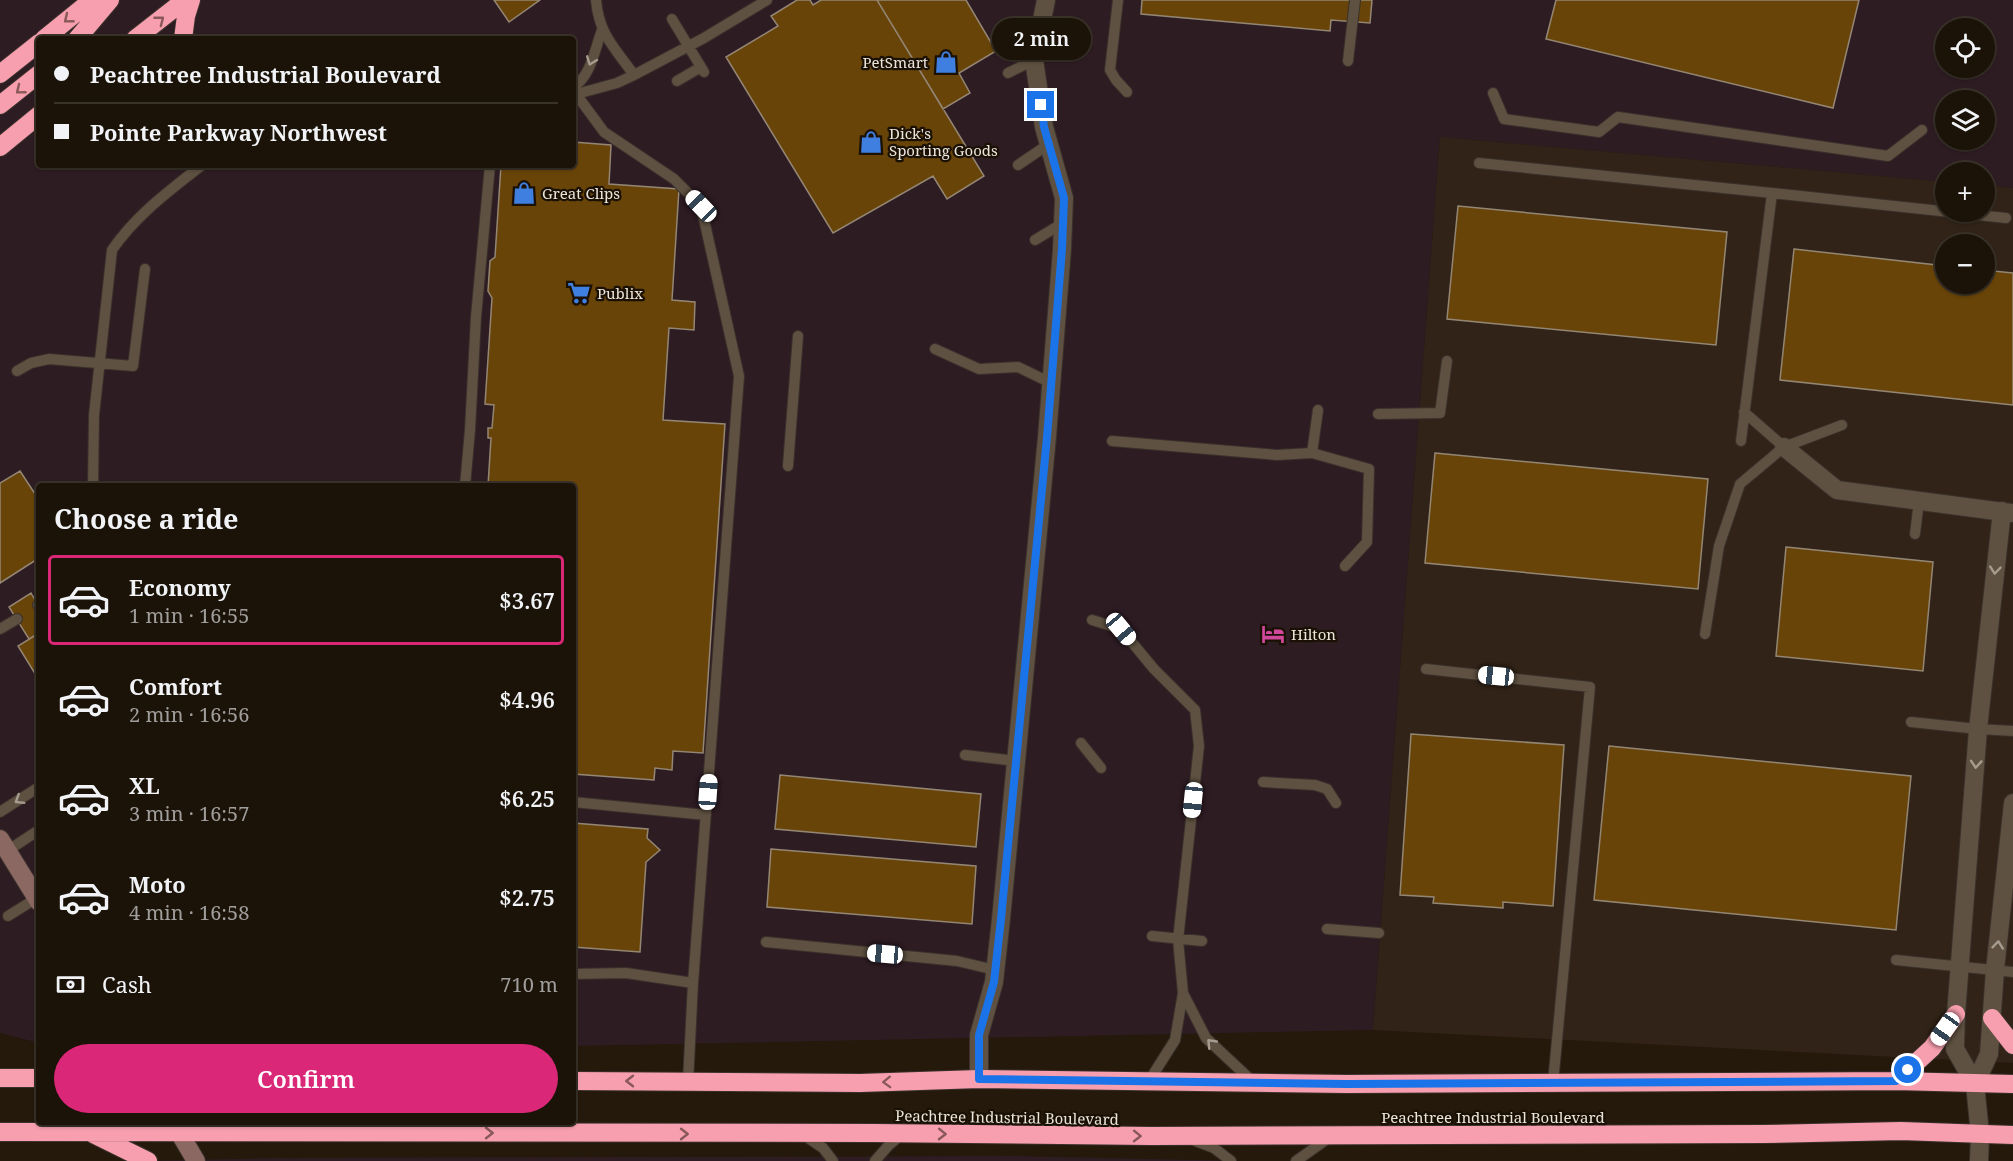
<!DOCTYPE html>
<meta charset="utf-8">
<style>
:root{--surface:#1b1308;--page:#241c12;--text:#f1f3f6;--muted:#a09e9c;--line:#393229;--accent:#db2777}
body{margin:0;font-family:"Noto Serif",serif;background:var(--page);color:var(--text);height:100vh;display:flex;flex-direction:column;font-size:22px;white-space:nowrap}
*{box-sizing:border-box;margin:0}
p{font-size:20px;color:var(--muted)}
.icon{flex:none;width:33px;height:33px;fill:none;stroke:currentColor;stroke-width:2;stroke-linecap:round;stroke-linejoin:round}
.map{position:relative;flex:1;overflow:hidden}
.side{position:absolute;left:36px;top:483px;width:540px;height:642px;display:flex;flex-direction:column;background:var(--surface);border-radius:6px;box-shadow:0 2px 4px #0004,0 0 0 2px var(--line)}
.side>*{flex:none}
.hud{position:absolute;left:36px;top:36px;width:540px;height:132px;border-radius:6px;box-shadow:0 2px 4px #0004,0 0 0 2px var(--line);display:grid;align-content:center;height:132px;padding:0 18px;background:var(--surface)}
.buttons{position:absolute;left:1935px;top:18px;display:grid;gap:12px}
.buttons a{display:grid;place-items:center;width:60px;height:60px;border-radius:50%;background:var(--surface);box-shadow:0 2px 4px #0004,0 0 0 2px var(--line);font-size:30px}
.end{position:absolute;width:27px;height:27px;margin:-14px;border:8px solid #1a73e8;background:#fff;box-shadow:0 0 0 3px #fff}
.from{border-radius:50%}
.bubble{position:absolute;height:42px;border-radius:21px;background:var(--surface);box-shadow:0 2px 4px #0004,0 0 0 2px var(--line);font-size:20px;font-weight:600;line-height:42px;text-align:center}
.car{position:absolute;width:18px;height:36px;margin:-18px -9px;border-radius:8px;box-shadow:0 0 4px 2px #0007;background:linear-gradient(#fff 24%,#345 0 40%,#fff 0 76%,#345 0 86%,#fff 0)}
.hud b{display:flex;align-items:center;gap:21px;height:57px;font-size:22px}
.hud b+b{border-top:2px solid var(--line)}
.hud i{width:15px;height:15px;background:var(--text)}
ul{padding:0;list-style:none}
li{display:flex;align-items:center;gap:18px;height:90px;margin:0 12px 9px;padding:0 6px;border:3px solid transparent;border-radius:6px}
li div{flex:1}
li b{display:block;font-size:22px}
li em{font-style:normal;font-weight:600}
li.selected{border-color:var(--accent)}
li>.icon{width:54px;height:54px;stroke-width:1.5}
h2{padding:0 18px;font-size:27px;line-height:72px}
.pay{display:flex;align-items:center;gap:15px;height:66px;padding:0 18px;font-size:22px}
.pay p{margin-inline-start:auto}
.cta{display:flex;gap:12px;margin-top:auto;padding:12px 18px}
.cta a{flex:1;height:69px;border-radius:36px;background:var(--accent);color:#fff;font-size:24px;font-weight:600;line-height:69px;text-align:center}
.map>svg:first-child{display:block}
.commercial{fill:#2e1c23;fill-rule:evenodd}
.industrial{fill:#312317;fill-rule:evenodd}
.building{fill:#684408;stroke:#948674;stroke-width:1.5}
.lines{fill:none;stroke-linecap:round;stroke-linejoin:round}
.lane-casing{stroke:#3a312c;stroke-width:12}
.street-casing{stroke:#3a312c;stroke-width:20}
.secondary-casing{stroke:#3a312c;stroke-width:20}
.highway-casing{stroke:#3a312c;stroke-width:20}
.lane{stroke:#5e5141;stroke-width:10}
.street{stroke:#5e5141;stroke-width:18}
.secondary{stroke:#8c6862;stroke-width:18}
.highway{stroke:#f89faf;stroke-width:18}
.oneway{stroke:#895859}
.oneway2{stroke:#a59b8e}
.route{stroke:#1a73e8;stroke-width:8}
.labels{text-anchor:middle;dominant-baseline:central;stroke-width:4.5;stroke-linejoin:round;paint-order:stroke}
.poi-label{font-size:15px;fill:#ece5db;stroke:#1a1003;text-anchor:start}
.street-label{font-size:15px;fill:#ece5db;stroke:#1a1003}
</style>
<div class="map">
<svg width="2013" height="1161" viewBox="0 0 2013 1161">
<rect width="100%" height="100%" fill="#24190a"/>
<path class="commercial" d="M0 0H2013V188L1985 185 1984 172H1946L1945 182 1440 137 1373 1030 573 1046V486H39V1043L0 1033ZM1946 28H1984V68H1946ZM39 39H573V165H39ZM1946 100H1984V140H1946Z
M1016 1156 1242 1161H143L275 1158Z"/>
<path class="industrial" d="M1440 137 1945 182 1946 212H1984L1985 185 2013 188V1063L1373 1030ZM1946 244H1984V284H1946Z"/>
<path class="building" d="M494 0H540L509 22Z
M797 0H810L813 5 821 0H877L984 176 947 199 933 176 833 233 726 57 778 26 771 16Z
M877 0H966L996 51 959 73 970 93 943 109Z
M1142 0H1372L1370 23 1331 20 1330 31 1141 14Z
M1556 0H1859L1833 108 1546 39Z
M573 142 611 145 609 184 679 189 672 300 695 302 694 330 669 328 663 420 725 424 703 753 673 751 672 770 655 768 654 780 573 774V486H488L491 438H488V428H492L494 405 485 404 492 298 488 291 490 261 495 257 501 165H573Z
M1458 206 1727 232 1716 345 1447 319Z
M1794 249 1946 266V284H1984V270L2013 273V405L1780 380Z
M1435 453 1708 479 1698 589 1425 563Z
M20 471 39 500V558L0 583V483Z
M1786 547 1933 562 1923 671 1776 656Z
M31 593 39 607V633L29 639 9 607Z
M39 633V680L18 646Z
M1411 734 1564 745 1553 906 1503 902V908L1433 903 1434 897 1400 895Z
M1609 746 1911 776 1896 930 1594 900Z
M780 775 981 794 976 847 775 829Z
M573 823 648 829 647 838 660 850 646 862 640 952 573 947Z
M771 849 976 866 972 924 767 907Z"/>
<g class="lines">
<g class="lane-casing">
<path id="lane" d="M596 0C599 35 615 48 634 75
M1118 0 1110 70 1116 80 1127 92
M672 19 704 72
M1348 61 1355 0
M1008 73 1034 60
M677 81 701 67
M573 87C591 77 595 48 602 30
M1493 93 1504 119 1599 132 1618 117 1888 156 1922 130
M576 94 604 132 674 179 701 206 739 376 693 983 688 1082
M573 95 617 83 634 75 704 38 767 0
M1479 163 1772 193
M1018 165 1049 144
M1035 240 1063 223
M935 349 979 369 1018 367 1051 383
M17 371 31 363 49 359 133 366 145 269
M1318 410 1312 453 1369 469 1367 542 1345 566
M1744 412 1784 447
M1378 414 1440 413 1447 361
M1112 441 1277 455 1312 453
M1741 441 1772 193 2006 218
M788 466 798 336
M93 486 94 415 112 250C136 215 169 191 202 165
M465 486 470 430 476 317 490 165
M1915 534 1919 501
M38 605 39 604
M1092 620 1121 629 1154 669 1195 710 1199 746 1178 940 1183 993 1175 1040 1149 1081
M0 629 17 619
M1705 634 1719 546 1740 484 1784 447 1842 425
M1426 669 1590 687 1553 1083
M1911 722 1978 729 2013 731
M1081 743 1101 768
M965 755 1016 761
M1263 782 1315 785 1327 789 1336 803
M573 802 706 815
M0 812 39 787
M7 851 39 830
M8 916 37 898
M1327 929 1379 933
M1152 936 1202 941
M766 942 957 961 995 970
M1896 960 2013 972
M573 974 626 973 693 983
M1183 993 1206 1038 1253 1082
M804 1135 823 1148 833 1161
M1193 1140 1214 1148 1231 1161
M875 1161 888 1146 902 1134
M1296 1161 1330 1137"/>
</g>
<g class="street-casing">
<path id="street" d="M1784 447 1837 490 2011 513
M979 1079V1035L994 982 1001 919 1047 437 1062 249 1064 198 1044 127 1034 60 1046 0
M1975 1084 1989 1054 1995 970 2013 803
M1979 1161 1980 1134 1975 1084 1955 1049 1956 1014 1978 729 2002 511"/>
</g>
<g class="secondary-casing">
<path id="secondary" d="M0 839 39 902
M173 1122 196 1161"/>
</g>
<g class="highway-casing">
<path id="highway" d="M44 39 92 0
M77 39 110 0
M135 39 185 0
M183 39 186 16 191 0
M0 74 39 43
M0 105 39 74
M0 147 39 115
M1992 1018 2013 1045
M0 1078H39
M573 1081 860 1083 979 1079 1347 1084 1896 1081 2013 1084
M1896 1081 1932 1048 1956 1014
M0 1132 874 1133 1151 1136 1764 1134 1901 1131 2013 1135
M93 1134 148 1161"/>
</g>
<use href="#lane" class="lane"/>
<use href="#street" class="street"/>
<use href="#secondary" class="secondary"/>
<use href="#highway" class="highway"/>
</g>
<defs><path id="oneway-chevron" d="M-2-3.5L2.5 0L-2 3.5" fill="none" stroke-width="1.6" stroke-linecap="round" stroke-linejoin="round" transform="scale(1.5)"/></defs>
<g class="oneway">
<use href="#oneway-chevron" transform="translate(68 19) rotate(141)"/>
<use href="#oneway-chevron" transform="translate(160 20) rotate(-38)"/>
<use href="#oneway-chevron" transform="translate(20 90) rotate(141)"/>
<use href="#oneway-chevron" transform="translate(630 1081) rotate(-180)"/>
<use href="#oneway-chevron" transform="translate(887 1082) rotate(178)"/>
<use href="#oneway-chevron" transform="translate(489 1133)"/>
<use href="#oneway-chevron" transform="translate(684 1134)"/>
<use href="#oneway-chevron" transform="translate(942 1134) rotate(1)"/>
<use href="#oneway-chevron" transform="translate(1137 1136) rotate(1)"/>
</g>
<g class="oneway2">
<use href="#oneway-chevron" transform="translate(591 61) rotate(111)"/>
<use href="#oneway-chevron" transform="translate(1995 570) rotate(96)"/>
<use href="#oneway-chevron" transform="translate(1976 764) rotate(94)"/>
<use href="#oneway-chevron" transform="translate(19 800) rotate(148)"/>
<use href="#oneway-chevron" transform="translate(1998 945) rotate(-84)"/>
<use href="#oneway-chevron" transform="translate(1211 1043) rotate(-134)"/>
</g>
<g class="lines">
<path class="route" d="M1041 105 1044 127 1064 198 1062 249 1047 437 1001 919 994 982 979 1035V1079L1347 1084 1896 1081 1908 1070"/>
</g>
<defs>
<g id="shop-bare" transform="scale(1.8)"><path d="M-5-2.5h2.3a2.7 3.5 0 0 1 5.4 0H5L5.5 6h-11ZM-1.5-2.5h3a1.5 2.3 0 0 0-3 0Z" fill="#3f7fe0" stroke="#1a1003" stroke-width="2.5" paint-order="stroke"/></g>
<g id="supermarket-bare" transform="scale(1.8)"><path d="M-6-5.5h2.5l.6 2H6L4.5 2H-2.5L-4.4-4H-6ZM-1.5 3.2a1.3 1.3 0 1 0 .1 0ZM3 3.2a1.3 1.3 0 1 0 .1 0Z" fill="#3f7fe0" stroke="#1a1003" stroke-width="2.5" paint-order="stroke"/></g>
<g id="hotel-bare" transform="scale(1.8)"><path d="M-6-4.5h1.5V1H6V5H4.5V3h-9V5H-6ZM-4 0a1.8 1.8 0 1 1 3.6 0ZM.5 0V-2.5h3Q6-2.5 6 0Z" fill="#d1479c" stroke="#1a1003" stroke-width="2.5" paint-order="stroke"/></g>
</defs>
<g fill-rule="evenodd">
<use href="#shop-bare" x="946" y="62"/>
<use href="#shop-bare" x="871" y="142"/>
<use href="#shop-bare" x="524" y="193"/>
<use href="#supermarket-bare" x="579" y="293"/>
<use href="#hotel-bare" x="1273" y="634"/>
</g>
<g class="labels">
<g class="poi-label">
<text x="928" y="62" text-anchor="end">PetSmart</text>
<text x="889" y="133">Dick's<tspan x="889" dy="17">Sporting Goods</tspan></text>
<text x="542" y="193">Great Clips</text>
<text x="597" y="293">Publix</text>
<text x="1291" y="634">Hilton</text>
</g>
<g class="street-label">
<text transform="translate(1007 1117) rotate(1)">Peachtree Industrial Boulevard</text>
<text x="1493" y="1117">Peachtree Industrial Boulevard</text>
</g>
</g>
</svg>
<div class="buttons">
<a><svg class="icon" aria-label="locate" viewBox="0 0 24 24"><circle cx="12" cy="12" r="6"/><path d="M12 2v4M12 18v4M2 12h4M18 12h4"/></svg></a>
<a><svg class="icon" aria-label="layers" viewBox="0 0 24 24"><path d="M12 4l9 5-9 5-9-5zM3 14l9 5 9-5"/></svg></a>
<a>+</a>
<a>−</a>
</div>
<i class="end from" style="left:1908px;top:1070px"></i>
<i class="end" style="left:1041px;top:105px"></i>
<div class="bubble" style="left:992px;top:18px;width:99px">2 min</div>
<i class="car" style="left:701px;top:206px;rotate:316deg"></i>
<i class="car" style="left:1121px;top:629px;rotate:140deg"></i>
<i class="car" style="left:1496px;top:676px;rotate:276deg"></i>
<i class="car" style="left:708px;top:792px;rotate:4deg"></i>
<i class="car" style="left:1193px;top:800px;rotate:186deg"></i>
<i class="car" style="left:885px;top:954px;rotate:275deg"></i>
<i class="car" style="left:1945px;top:1029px;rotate:215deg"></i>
<div class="hud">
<b><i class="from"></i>Peachtree Industrial Boulevard</b>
<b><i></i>Pointe Parkway Northwest</b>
</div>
<section class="side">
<h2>Choose a ride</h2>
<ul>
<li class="selected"><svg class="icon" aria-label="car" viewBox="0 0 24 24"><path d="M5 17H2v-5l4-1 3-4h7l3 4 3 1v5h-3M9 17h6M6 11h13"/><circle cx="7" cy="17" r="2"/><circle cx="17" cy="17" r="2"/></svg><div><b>Economy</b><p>1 min · 16:55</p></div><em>$3.67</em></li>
<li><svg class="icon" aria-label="car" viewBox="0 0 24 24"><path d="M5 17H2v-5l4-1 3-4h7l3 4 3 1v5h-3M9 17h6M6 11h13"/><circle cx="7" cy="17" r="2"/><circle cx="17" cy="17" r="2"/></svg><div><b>Comfort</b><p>2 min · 16:56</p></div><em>$4.96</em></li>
<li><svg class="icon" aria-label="car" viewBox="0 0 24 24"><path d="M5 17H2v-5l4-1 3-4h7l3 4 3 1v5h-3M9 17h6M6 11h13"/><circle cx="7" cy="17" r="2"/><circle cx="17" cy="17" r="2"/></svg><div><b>XL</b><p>3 min · 16:57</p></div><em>$6.25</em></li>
<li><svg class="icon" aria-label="car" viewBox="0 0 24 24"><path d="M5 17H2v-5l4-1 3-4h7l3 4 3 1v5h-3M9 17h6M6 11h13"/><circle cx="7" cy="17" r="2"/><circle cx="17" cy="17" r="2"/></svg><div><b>Moto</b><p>4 min · 16:58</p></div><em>$2.75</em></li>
</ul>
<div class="pay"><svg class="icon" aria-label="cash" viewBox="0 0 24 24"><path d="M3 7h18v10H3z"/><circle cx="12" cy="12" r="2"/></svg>Cash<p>710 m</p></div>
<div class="cta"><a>Confirm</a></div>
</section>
</div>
